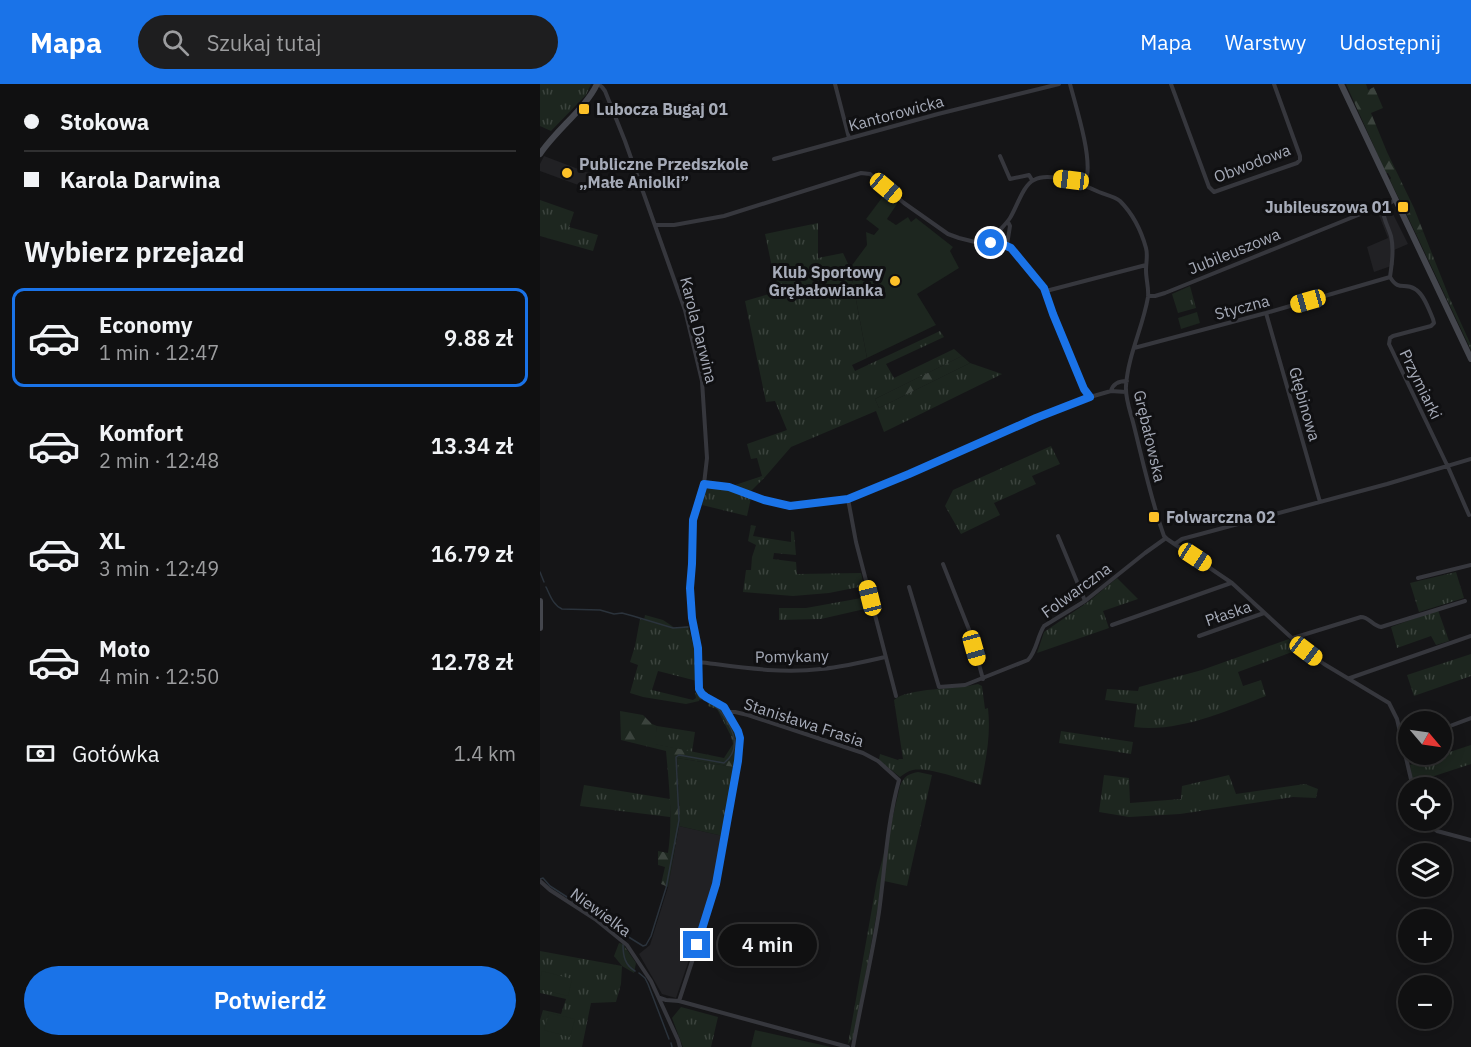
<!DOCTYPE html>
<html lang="pl">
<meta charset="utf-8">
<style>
:root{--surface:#101011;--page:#1e1e1f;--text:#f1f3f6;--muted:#9c9d9f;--line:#303031;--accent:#1a73e8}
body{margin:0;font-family:"IBM Plex Sans",sans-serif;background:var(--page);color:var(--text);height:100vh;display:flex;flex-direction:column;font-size:22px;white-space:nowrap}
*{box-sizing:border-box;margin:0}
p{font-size:20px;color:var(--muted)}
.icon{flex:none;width:33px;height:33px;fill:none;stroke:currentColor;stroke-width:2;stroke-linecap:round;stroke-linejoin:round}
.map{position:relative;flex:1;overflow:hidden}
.details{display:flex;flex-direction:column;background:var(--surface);width:540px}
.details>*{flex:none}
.top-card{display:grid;align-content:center;height:132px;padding:0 24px;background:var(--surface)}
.needle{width:39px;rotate:119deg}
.controls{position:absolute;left:858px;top:627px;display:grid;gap:12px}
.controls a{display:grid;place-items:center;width:54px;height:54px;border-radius:50%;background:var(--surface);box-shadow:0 3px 15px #0003,0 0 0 2px var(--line);font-size:30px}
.end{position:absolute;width:27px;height:27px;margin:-14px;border:8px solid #1a73e8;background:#fff;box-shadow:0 0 0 3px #fff}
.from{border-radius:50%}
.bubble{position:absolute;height:42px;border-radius:21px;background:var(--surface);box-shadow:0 3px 15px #0003,0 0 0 2px var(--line);font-size:20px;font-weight:600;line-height:42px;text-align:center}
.car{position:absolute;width:18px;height:36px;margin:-18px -9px;border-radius:8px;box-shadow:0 0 4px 2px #0007;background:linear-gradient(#f5c518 24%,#345 0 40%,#f5c518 0 76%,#345 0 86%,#f5c518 0)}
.top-card b{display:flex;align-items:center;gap:21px;height:57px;font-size:22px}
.top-card b+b{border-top:2px solid var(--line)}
.top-card i{width:15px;height:15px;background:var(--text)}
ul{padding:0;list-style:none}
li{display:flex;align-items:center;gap:18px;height:99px;margin:0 12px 9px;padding:0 12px;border:3px solid transparent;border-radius:12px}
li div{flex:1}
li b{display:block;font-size:22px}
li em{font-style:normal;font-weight:600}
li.on{border-color:var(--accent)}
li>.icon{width:54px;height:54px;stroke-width:1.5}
h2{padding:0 24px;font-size:27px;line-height:72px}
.pay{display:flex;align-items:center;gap:15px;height:66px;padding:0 24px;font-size:22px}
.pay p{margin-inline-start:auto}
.cta{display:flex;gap:12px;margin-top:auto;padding:12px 24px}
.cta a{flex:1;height:69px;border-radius:36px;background:var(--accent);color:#fff;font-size:24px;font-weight:600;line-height:69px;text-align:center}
header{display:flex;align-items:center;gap:36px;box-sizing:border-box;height:84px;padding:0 30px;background:var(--accent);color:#fff}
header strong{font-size:28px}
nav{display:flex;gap:33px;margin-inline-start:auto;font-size:21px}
.search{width:420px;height:54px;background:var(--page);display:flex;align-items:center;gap:15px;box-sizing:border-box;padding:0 21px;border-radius:33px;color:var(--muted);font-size:22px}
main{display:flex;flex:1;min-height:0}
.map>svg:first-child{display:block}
.built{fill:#212124}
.grass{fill:url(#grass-tufts)}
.forest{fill:url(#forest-firs)}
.garden{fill:#1d261f}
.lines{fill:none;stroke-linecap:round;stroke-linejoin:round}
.stream{stroke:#2b333c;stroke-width:1.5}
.street{stroke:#36373d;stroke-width:4}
.secondary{stroke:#44464d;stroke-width:6}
.route{stroke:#1a73e8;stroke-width:8}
.poi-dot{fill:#fdc128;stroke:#101012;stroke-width:2}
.labels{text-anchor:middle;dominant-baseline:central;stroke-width:6;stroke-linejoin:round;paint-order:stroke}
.poi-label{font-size:16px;font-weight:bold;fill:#a6abb8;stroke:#101012;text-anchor:start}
.street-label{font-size:16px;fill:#a6abb8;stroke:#101012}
</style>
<header>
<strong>Mapa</strong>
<div class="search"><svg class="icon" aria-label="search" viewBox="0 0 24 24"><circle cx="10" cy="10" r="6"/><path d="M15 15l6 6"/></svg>Szukaj tutaj</div>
<nav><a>Mapa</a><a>Warstwy</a><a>Udostępnij</a></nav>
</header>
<main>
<section class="details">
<div class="top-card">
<b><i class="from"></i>Stokowa</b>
<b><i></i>Karola Darwina</b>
</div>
<h2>Wybierz przejazd</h2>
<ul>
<li class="on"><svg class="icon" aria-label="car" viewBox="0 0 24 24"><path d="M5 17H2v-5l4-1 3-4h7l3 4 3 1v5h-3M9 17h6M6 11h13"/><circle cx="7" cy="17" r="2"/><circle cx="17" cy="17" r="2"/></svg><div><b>Economy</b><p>1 min · 12:47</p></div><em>9.88 zł</em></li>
<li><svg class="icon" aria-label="car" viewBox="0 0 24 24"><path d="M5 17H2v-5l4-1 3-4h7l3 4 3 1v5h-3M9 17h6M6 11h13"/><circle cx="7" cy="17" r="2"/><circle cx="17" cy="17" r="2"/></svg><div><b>Komfort</b><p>2 min · 12:48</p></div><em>13.34 zł</em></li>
<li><svg class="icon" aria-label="car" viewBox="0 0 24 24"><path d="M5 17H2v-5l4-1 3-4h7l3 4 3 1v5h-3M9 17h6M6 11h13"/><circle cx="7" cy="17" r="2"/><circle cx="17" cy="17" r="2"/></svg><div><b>XL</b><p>3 min · 12:49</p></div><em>16.79 zł</em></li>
<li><svg class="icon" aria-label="car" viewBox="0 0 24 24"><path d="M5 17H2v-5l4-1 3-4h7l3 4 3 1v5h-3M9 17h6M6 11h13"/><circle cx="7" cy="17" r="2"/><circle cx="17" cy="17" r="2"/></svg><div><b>Moto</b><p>4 min · 12:50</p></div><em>12.78 zł</em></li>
</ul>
<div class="pay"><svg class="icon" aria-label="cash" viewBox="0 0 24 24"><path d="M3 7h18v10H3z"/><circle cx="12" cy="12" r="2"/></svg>Gotówka<p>1.4 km</p></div>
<div class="cta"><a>Potwierdź</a></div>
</section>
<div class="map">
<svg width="931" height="963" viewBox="0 0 931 963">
<defs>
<pattern id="grass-tufts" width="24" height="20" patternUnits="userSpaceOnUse" patternTransform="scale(1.5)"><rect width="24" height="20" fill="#1d261f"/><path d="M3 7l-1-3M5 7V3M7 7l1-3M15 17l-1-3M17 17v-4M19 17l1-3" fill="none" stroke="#3b433d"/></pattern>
<pattern id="forest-firs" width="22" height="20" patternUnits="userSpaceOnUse" patternTransform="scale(1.5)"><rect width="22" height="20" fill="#1d261f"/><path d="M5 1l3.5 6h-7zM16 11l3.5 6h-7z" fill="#3b433d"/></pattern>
</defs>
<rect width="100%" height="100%" fill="#151517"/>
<path class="built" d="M4 72 54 91 49 105 0 87V80Z
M846 116 868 160 854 166V181L834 188 827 163 848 154 835 121Z
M139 742 183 752 170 814 136 914 122 910 99 870 110 861 128 803Z"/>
<path class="grass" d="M0 0H51L46 11 11 47 0 42Z
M0 116 34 128 29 143 58 151 53 167 0 152Z
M278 139V174L303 169 310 184 327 274 312 281 315 287 400 247 404 253 346 280 354 294 414 265 422 272 335 315 339 324 430 279 462 290 344 348 336 327 251 363 225 393 210 408 192 402 222 392 217 374 211 375 207 360 247 346 235 317 226 318 205 217 292 192 283 185 236 202 225 150Z
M883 147 910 215 931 261V266L876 150Z
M650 202 656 224 638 229 632 210Z
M511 362 520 380 492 392 496 400 454 419 460 431 421 450 405 422 413 406Z
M171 403H182L211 414 207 432 162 421 165 406Z
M211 441 216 442 213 452 251 458V447L254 448 256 471 234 469 233 475 256 478 257 490 321 489 324 502 289 509 253 512 203 508 206 486H211L212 473 216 461 208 457Z
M916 488 924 514 879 528 870 499Z
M577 494 598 515 563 527 569 544 497 569 504 548 548 518Z
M327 513 329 524 281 535 239 536V524H266Z
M898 526 909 557 896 561 891 552 857 564 851 543Z
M105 531 123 536 135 544 148 542 158 578 157 597 118 587 112 606 153 616 156 614 155 609 158 608 161 612 159 617 146 620 103 613 90 609 98 581 90 578 95 562 100 535 104 536Z
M749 555 760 565 698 588 703 602 721 596 726 612C686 627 638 649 594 643L597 620 565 616 567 605 598 607 599 603 662 586Z
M931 570V592L874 612 867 591Z
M438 600 442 602 445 625 448 624C451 652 446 674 441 701 423 696 390 683 373 686 368 687 364 690 360 693L341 678 339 675 340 670 358 676 359 675H363L354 616C366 604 419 605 438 600Z
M169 617 187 628 186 634 193 636 197 652H191L177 625 168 622Z
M117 642 155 648 152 668 114 660Z
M521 647 593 658 591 670 519 659Z
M931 661V680L873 699 870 681Z
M137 674 194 683 183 752 139 742 140 735Z
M378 688 392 691 367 802 344 797 349 749 360 702C364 692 368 690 378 688Z
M564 691 589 694 590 719 641 715 642 702 689 691 696 710 765 700 778 705 776 714 753 713 640 730 589 733 559 728Z
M44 701 130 715V733L40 722Z
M345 765 340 811 320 921 313 954 308 960 337 796Z
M0 867 82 882 81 900 76 918 51 919 42 963H0V936L3 926 21 930 26 915 0 909Z
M141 923 178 933 171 963H143L132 934Z"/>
<path class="forest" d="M806 0H826L828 6 834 3 843 24 831 29 847 68 874 124 883 147 876 150 850 96 851 94 848 89H846Z
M283 185 292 187V192L237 208 236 202Z
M422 272 430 279 339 324 335 315Z
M80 627 103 631 112 640 117 642 115 660 184 674 193 660 191 652H197L194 683 137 674 140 735 128 803 121 800 125 783 118 781V767L128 769C133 736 129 701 126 667L81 656Z
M79 859 83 860 96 879 94 889 82 882 74 872Z"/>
<path class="garden" d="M344 111 357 120 347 135 356 141 368 133 371 138 376 134 413 163 410 167 419 184 377 210 396 241 327 274 310 184 327 161 326 148 334 151 339 145 326 135Z
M657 228 660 239 641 245 638 234Z
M2 887 32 895 28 912 0 905V896Z
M9 929 35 935 30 953 4 946Z
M215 946 291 963H211Z"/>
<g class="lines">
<path class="stream" d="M0 488 4 498
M6 503C10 511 13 521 22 525L60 526 74 530 82 529 93 532 133 544 148 543
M152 548C153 558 156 568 156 578 157 590 152 605 161 615
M0 795 3 794 10 802 75 844
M79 847 103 862 106 861 111 852 126 804 139 736 136 673 139 671 184 679C198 668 196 653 188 639 181 628 180 624 168 618
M83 861C83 872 85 881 95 887
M99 889 105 894 108 900 129 955
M131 959 132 963"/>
<path class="street" d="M58 0 62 3 65 7 85 57 145 226 162 297 167 374 164 400 153 436 152 480 150 504 152 534 158 565 159 605 162 610 166 613 184 623 198 647 200 654 198 677 176 800 170 823 139 917
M295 0 309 54
M530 0C536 23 551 69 547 92 547 94 544 98 543 100
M631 0 669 103 674 108 757 79 760 76V72L734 0
M460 72 470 95 489 91 492 96
M234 75 398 30 519 0
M115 141H134L184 132 321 89 330 90 364 119 408 150 419 154 435 158 462 160 471 164 506 207 513 230 544 305 550 313
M451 159C455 149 464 143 470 134 477 123 483 101 494 96 510 87 544 101 559 108 566 111 574 112 580 117 593 130 601 146 606 164 608 171 606 179 606 186 606 196 609 204 608 213 603 243 588 271 586 302 585 315 591 329 594 342 603 378 611 416 624 452L627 455 692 499 766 567 784 580 849 619 857 635 873 704
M467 161 470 142 468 138
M850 193C859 208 864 198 875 205 884 210 889 226 893 235L894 239 891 242 853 252 850 254 849 260 908 383 929 431
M506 207 606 181
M608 212H615L625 209 828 127 843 123 855 116
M726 229 780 418
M594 264 726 229 850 193C852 179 854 165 851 152 848 142 842 133 843 123
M571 307C573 299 580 297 587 297
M164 400 189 403 224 416 250 422 308 415 369 390 496 334 550 313 571 307 586 308
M308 415 316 458 356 612
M518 452 545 517
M635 460 642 455 847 400 931 375
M403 480 430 548 443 595
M878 494 931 481
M369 503 399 603 425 601 488 576C497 566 497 553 504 542L545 517 605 469 626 454
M572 541 691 499
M659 552 724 529
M753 554 821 533C829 533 833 542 841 543L925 517
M159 578C199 583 240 590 281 585 302 583 324 578 345 573
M810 594 931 552
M188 628H195L208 631 323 669 338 677 359 696C347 739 345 784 339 828 332 873 321 918 313 963
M902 645 931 634
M888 736 892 743 897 747 931 756
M0 797 10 806 55 835 87 861 111 897 138 956 140 963
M120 914 126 916 139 917 308 963"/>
<path class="secondary" d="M801 0 931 275
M0 70C16 46 46 24 57 0
M0 517V544"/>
</g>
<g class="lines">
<path class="route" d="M157 861 176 800 198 677 200 654 198 647 184 623 166 613 162 610 159 605 158 564 152 534 150 504 152 480 153 436 164 400 189 403 224 416 250 422 308 415 369 390 496 334 550 313 544 305 513 230 504 204 471 164 462 160 451 159"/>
</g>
<g class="poi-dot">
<rect x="38" y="19" width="12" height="12" rx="3"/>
<circle cx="27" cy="89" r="6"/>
<rect x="857" y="117" width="12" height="12" rx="3"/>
<circle cx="355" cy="197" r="6"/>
<rect x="608" y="427" width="12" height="12" rx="3"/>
</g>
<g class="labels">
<g class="poi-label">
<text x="56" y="25">Lubocza Bugaj 01</text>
<text x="39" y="80">Publiczne Przedszkole<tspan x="39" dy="18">„Małe Aniolki”</tspan></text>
<text x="851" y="123" text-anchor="end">Jubileuszowa 01</text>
<text x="343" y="188" text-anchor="end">Klub Sportowy<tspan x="343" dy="18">Grębałowianka</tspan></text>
<text x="626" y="433">Folwarczna 02</text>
</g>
<g class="street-label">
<text transform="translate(356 29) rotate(-15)">Kantorowicka</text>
<text transform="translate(712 79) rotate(-21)">Obwodowa</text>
<text transform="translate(694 167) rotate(-22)">Jubileuszowa</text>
<text transform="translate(702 223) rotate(-15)">Styczna</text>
<text transform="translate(159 246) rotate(76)">Karola Darwina</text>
<text transform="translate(881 300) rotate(64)">Przymiarki</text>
<text transform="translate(765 320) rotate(74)">Głębinowa</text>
<text transform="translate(610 352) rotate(77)">Grębałowska</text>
<text transform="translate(536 506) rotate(-36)">Folwarczna</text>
<text transform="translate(688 529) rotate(-19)">Płaska</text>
<text transform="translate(252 572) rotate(-1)">Pomykany</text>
<text transform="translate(264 638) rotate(18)">Stanisława Frasia</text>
<text transform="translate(61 828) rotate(36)">Niewielka</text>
</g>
</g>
</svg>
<div class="controls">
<a><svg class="needle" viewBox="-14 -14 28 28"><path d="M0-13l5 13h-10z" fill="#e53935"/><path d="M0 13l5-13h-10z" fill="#9c9d9f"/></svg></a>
<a><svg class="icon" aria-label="locate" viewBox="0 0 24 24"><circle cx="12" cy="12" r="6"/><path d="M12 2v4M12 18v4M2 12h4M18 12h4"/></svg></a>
<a><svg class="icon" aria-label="layers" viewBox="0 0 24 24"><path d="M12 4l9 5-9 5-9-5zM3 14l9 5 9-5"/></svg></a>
<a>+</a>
<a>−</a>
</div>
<i class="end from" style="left:451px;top:159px"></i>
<i class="end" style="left:157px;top:861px"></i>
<div class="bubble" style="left:178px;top:840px;width:99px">4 min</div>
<i class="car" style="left:531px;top:96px;rotate:277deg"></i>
<i class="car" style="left:346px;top:104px;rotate:130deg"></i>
<i class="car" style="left:768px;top:217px;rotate:254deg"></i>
<i class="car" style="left:655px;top:473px;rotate:123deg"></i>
<i class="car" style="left:330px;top:514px;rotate:346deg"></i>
<i class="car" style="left:434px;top:564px;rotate:164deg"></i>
<i class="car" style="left:766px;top:567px;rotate:127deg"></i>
</div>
</main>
